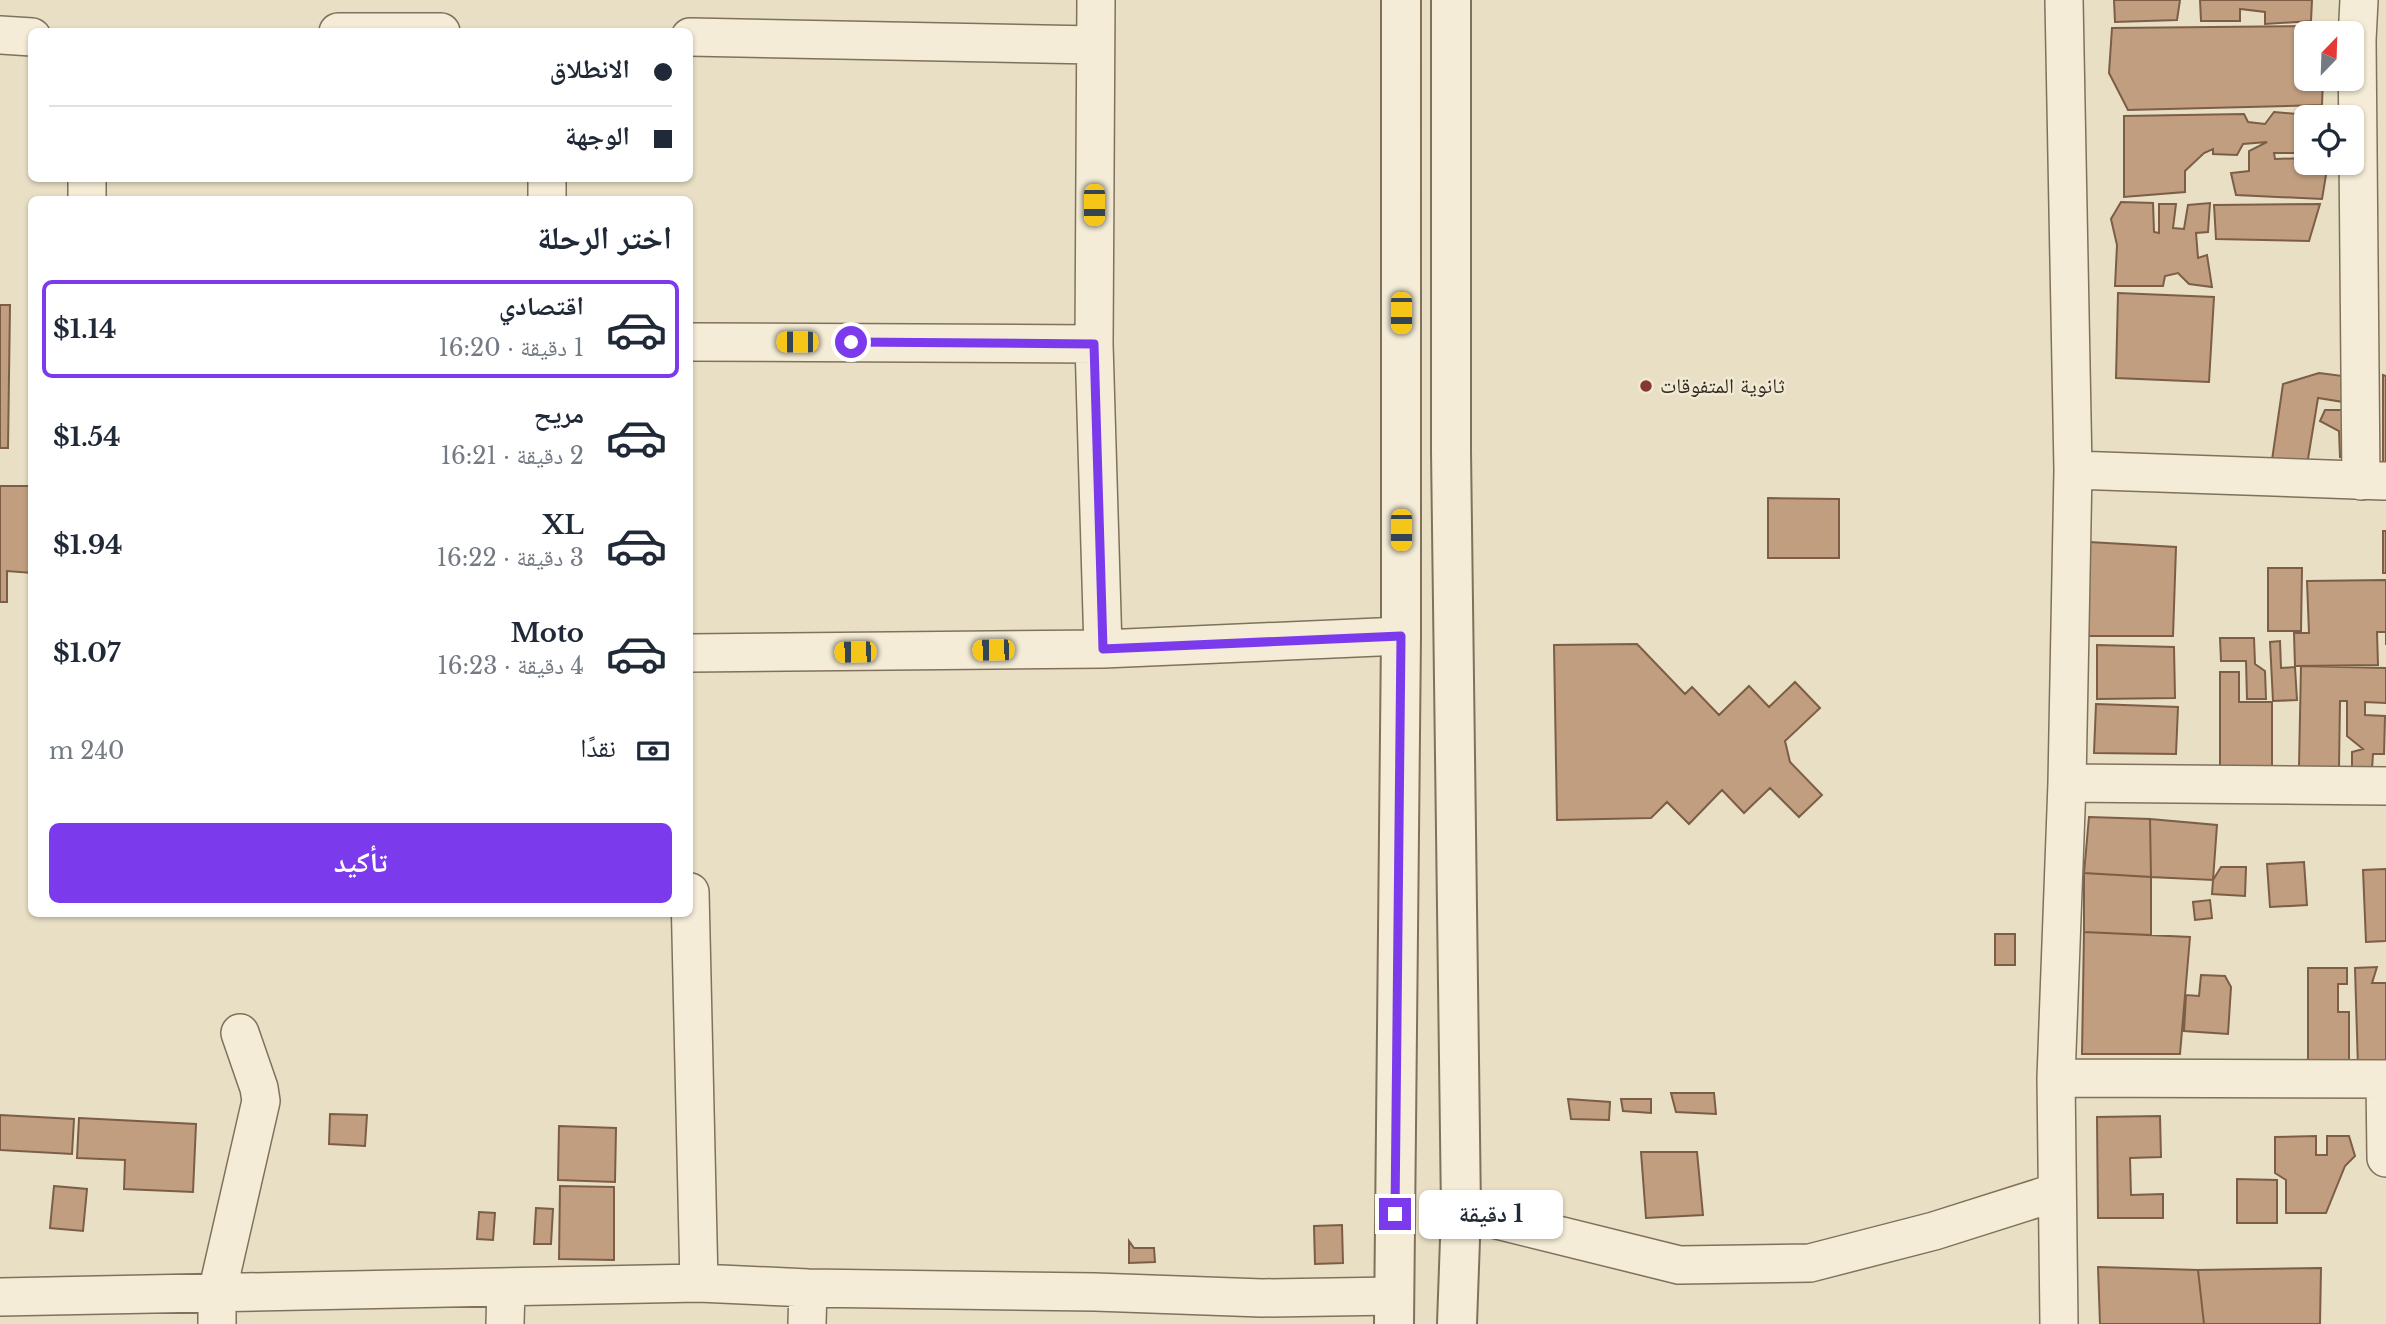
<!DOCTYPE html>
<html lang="ar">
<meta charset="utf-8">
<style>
:root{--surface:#fff;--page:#f2f2f3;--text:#1f2937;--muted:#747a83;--line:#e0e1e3;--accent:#7c3aed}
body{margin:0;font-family:"Libre Baskerville","Noto Naskh Arabic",serif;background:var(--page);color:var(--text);direction:rtl;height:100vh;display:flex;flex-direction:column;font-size:26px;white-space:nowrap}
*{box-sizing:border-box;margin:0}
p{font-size:23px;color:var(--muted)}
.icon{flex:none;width:38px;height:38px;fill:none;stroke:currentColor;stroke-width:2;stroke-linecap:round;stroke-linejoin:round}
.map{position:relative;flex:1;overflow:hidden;direction:ltr}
.side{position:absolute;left:28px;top:196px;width:665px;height:721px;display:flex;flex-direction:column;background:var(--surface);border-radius:10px;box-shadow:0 2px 5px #0004;direction:rtl}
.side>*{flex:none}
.top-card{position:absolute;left:28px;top:28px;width:665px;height:154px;border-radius:10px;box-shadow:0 2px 5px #0004;direction:rtl;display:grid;align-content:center;height:154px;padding:0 21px;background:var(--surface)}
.needle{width:46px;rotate:23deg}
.buttons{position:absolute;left:2294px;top:21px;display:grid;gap:14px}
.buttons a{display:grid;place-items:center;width:70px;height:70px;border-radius:10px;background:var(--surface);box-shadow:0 2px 5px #0004;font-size:35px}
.end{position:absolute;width:32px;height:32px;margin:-16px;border:9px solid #7c3aed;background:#fff;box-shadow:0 0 0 4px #fff}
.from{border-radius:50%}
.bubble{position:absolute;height:49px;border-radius:10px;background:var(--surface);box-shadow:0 2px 5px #0004;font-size:23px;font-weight:700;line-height:49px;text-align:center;direction:rtl}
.car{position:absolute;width:21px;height:42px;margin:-21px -10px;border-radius:9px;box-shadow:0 0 5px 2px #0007;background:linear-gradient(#f5c518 24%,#345 0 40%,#f5c518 0 76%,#345 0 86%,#f5c518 0)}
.top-card b{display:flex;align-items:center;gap:24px;height:66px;font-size:26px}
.top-card b+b{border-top:2px solid var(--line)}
.top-card i{width:18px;height:18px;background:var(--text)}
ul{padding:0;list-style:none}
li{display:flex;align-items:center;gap:21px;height:98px;margin:0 14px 10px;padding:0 7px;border:4px solid transparent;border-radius:10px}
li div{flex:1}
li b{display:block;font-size:26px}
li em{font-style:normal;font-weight:700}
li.current{border-color:var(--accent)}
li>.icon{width:63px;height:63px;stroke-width:1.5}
h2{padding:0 21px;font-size:32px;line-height:84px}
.pay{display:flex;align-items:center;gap:18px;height:77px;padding:0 21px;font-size:26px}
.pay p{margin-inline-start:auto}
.action{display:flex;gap:14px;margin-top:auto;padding:14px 21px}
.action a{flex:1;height:80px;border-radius:10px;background:var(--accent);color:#fff;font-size:28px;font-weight:700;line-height:80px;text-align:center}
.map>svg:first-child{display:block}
.building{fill:#c19e7f;stroke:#7c5e46;stroke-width:2}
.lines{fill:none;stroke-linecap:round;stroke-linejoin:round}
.minor-casing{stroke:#80715d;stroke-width:40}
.tertiary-casing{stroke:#80715d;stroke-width:42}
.minor{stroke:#f4ecd6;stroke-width:37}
.tertiary{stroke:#f4ecd6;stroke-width:38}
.route{stroke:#7c3aed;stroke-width:9}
.poi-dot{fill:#873835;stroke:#f0e9d3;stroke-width:2.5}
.labels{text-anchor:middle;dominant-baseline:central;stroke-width:5;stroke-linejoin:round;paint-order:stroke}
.poi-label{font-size:21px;fill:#32291f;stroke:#f0e9d3;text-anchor:start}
</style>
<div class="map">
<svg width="2386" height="1324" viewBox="0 0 2386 1324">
<rect width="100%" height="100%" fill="#e8dfc4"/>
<path class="building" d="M2114 0H2180L2177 20 2115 22Z
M2200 0H2312L2311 21 2265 24V12L2240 9V21H2201Z
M2323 26V33H2306V79H2323L2322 105 2128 110 2109 73 2112 28Z
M2274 112 2322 116 2306 117V153H2274L2275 159 2306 158V163H2328L2322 199 2236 195 2231 173 2249 171V151L2267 142 2243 144 2237 155 2213 154V149L2204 153 2185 171V192L2124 197V116L2244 114 2248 122 2265 124Z
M2121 202 2153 203 2154 232 2159 233V204H2176L2173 228 2184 229 2188 205 2210 203 2208 232 2196 233 2198 258 2207 255 2212 287 2189 284 2178 273 2165 276 2163 286H2115L2117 245 2111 219Z
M2320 204 2309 241 2216 239 2214 205Z
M2118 293 2214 297 2209 382 2116 378Z
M0 305H10L8 448H0Z
M2319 373 2343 376 2341 386 2371 390 2368 406 2318 398 2307 465 2272 460 2283 384Z
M2383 375 2386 376V465H2383Z
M2325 410H2351L2353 457H2340L2339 431 2320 421Z
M0 486H32V573L7 571V602H0Z
M1768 498 1839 499V558H1768Z
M2383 531H2386V573H2383Z
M2089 542 2176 547 2173 636H2089Z
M2268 568H2302L2301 631H2268Z
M2386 580V645V632H2377L2378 665 2295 666 2294 633H2309L2307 581Z
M2220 638H2254L2255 664 2265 671 2266 699H2247L2246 661H2221Z
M2280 641 2281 668 2295 667 2297 700 2273 701 2270 642Z
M1637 644 1685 694 1692 687 1719 715 1749 686 1769 707 1795 682 1820 708 1785 741 1790 762 1822 795 1799 817 1770 788 1744 813 1722 790 1689 824 1667 802 1651 818 1557 820 1554 645Z
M2097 645 2174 647 2175 698 2097 699Z
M2301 666 2386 668V703L2365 702V715L2385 716 2384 754H2373L2372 769H2352V752L2363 749 2347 736V701H2340L2339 768 2299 767Z
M2220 672H2239V702H2272V770H2220Z
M2096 704 2178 707 2176 754 2094 753Z
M2089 817 2150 819 2151 877 2084 873Z
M2150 819 2217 825 2213 880 2151 877Z
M2304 862 2307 905 2270 907 2267 864Z
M2221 867H2246L2245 896 2212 894 2213 880Z
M2386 869V941L2366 942 2363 870Z
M2084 873 2151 877V935L2084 932Z
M2210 900 2212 918 2195 920 2193 902Z
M2084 932 2190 937 2180 1054H2082Z
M1995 934H2015V965H1995Z
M2377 967 2372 983H2386V1067L2358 1068 2355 968Z
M2308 968H2347V984H2338V1012H2349V1066H2308Z
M2201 975 2225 976 2231 987 2228 1034 2184 1031 2186 995 2199 996Z
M1671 1093H1714L1716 1114 1676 1112Z
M1568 1099 1610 1102 1609 1120 1571 1119Z
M1621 1099H1651V1113L1623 1111Z
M330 1114 367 1115 365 1146 329 1144Z
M0 1115 74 1119 72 1154 0 1150Z
M2160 1116 2161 1157 2130 1158 2131 1195 2163 1194V1218H2098L2097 1117Z
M79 1118 196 1124 193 1192 124 1189 125 1160 77 1158Z
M559 1126 616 1128 615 1182 558 1180Z
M2316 1136V1155H2327V1136H2349L2355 1156 2345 1166 2326 1213H2286V1180L2275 1173V1137Z
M1641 1152H1697L1703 1215 1646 1218Z
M2237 1179 2277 1180V1223H2237Z
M54 1186 87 1189 83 1231 50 1228Z
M560 1186 614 1187V1260L559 1259Z
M536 1208 553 1209 551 1244H534Z
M479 1212 495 1213 493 1240 477 1239Z
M1342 1225 1343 1263 1315 1264 1314 1226Z
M1129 1241 1134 1248H1154L1155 1262 1129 1263Z
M2098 1267 2198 1270 2204 1324H2100Z
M2321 1268 2320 1324H2204L2198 1270Z"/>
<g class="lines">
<g class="minor-casing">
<path id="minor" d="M1096 0 1094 344 1103 649
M2359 0 2357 40 2361 481
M338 32H441
M0 35 32 37
M690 37 1095 45
M87 178V200
M547 200V178
M690 342 1094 344
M2073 470 2384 481
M690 653 1103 649 1401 636
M2067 783 2386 786
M690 892 699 1283
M2056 1078 2386 1079
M2385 1079 2386 1158
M1461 1211 1679 1265 1810 1263 1934 1231 2057 1192
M0 1297 699 1283 808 1288 1095 1292 1262 1298 1394 1296
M217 1324V1293L261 1101 259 1088 240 1033
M505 1324 506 1287
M807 1324 808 1288
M2059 1324 2056 1078 2067 783 2073 470 2064 0"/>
</g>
<g class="tertiary-casing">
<path id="tertiary" d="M1451 0V451L1461 1211 1457 1324
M1394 1324 1401 636V0"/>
</g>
<use href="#minor" class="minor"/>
<use href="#tertiary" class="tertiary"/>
</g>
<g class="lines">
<path class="route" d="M851 342 1094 344 1103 649 1401 636 1395 1214"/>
</g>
<circle class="poi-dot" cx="1646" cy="386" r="7"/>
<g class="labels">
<g class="poi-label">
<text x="1660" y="386">ثانوية المتفوقات</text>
</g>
</g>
</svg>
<div class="buttons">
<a><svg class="needle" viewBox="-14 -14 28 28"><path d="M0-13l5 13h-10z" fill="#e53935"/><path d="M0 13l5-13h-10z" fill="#747a83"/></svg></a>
<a><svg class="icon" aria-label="locate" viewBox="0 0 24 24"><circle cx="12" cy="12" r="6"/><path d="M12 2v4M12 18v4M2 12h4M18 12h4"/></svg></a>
</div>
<i class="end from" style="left:851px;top:342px"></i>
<i class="end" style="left:1395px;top:1214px"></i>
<div class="bubble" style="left:1419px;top:1190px;width:144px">1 دقيقة</div>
<i class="car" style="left:1094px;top:205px;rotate:180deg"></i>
<i class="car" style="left:1401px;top:313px;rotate:180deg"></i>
<i class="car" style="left:797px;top:342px;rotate:270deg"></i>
<i class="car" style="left:1401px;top:530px;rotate:180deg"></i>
<i class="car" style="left:993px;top:650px;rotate:269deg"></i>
<i class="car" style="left:855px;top:652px;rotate:269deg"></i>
<div class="top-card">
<b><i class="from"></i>الانطلاق</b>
<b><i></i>الوجهة</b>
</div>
<section class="side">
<h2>اختر الرحلة</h2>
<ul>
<li class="current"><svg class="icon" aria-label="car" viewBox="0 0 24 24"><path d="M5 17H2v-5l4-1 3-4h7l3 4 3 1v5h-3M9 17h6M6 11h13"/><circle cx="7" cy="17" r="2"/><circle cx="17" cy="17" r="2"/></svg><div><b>اقتصادي</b><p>1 دقيقة · 16:20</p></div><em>$1.14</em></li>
<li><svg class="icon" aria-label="car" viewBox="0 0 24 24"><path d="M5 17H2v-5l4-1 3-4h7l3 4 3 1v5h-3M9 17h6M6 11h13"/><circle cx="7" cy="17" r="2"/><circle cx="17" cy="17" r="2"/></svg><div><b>مريح</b><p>2 دقيقة · 16:21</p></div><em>$1.54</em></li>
<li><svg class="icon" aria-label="car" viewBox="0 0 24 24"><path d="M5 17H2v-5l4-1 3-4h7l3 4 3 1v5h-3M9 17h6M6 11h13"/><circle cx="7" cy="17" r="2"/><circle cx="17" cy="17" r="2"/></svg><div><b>XL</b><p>3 دقيقة · 16:22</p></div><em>$1.94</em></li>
<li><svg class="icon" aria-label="car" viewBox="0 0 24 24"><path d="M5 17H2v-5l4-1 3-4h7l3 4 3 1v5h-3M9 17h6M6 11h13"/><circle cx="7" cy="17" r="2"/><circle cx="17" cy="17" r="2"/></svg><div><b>Moto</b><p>4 دقيقة · 16:23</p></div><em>$1.07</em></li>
</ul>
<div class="pay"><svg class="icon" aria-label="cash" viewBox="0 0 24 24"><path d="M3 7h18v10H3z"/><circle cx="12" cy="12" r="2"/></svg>نقدًا<p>240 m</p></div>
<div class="action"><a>تأكيد</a></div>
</section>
</div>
